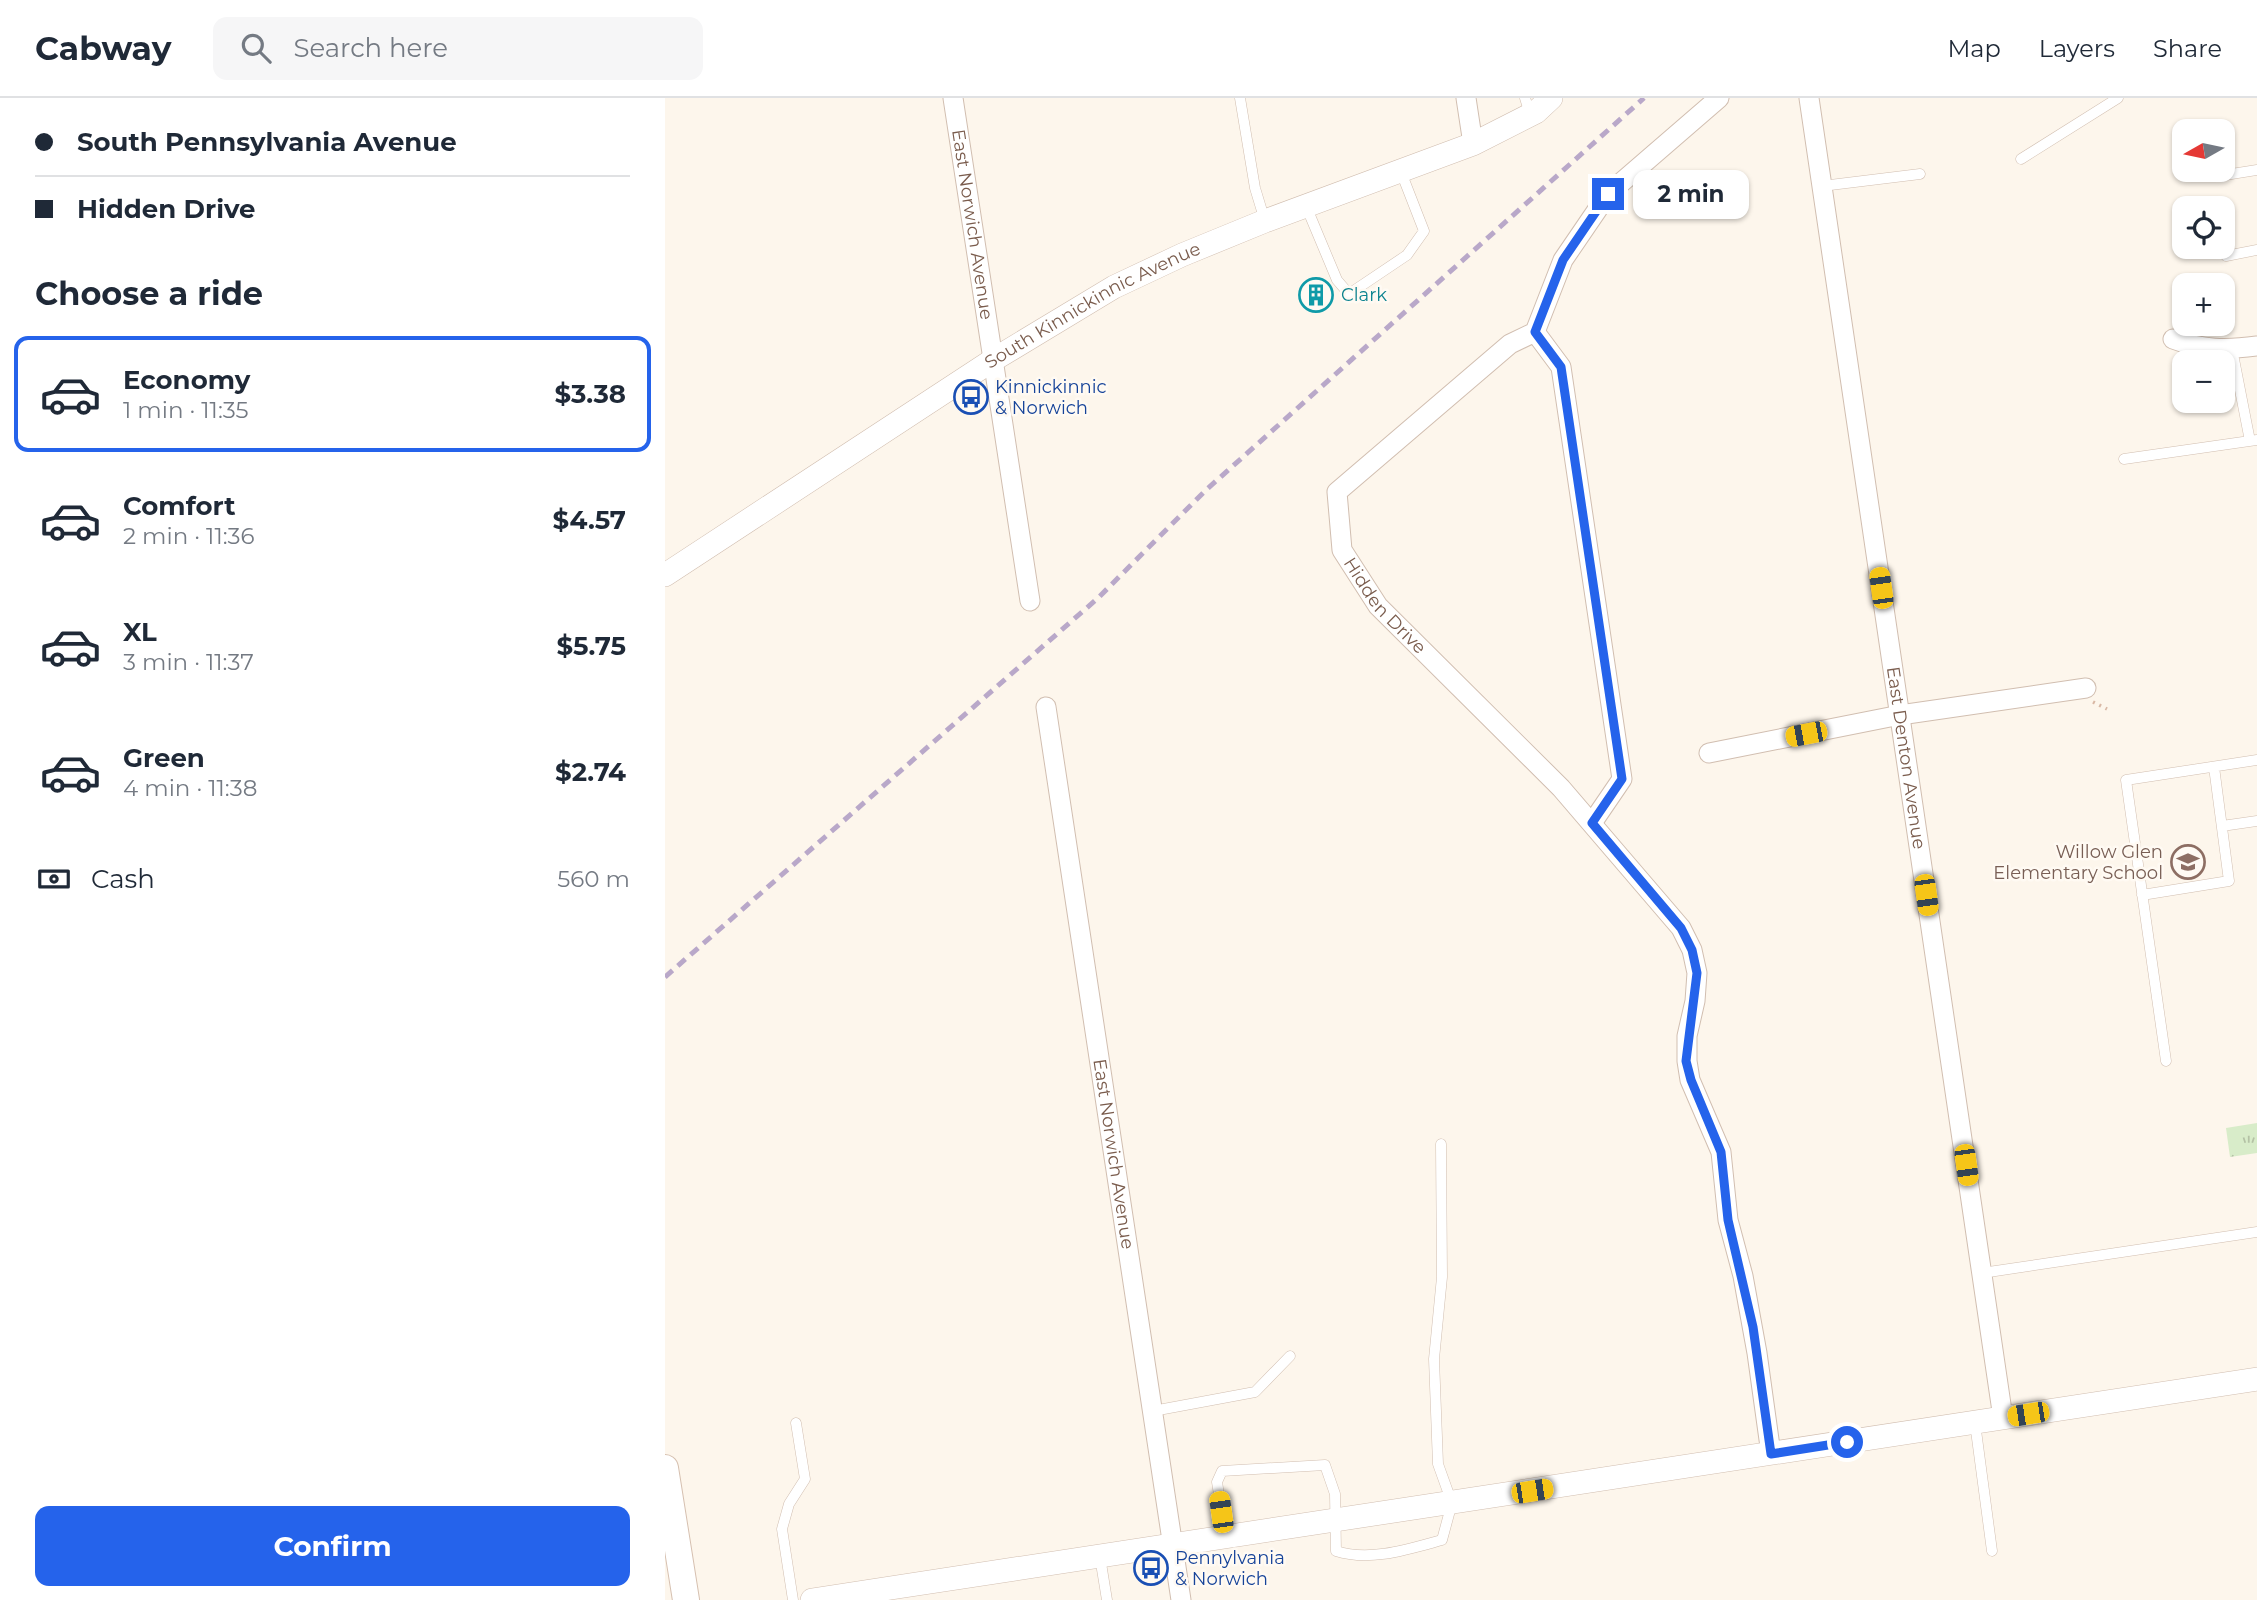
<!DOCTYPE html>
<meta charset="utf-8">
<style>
:root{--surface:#fff;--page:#f6f6f7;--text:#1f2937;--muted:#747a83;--line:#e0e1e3;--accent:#2563eb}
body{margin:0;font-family:Montserrat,sans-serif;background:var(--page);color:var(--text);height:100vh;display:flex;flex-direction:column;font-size:26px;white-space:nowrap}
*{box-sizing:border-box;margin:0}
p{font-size:23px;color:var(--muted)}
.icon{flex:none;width:38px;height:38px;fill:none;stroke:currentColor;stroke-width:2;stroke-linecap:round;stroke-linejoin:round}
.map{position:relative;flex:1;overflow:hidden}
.side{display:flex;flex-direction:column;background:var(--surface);width:665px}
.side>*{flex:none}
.guide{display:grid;align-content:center;height:154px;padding:0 35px;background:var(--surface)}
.needle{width:46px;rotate:261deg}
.fabs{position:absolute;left:1507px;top:21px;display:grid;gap:14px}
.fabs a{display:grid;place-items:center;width:63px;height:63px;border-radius:14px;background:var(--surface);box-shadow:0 2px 5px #0004;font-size:35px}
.end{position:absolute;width:32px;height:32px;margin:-16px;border:9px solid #2563eb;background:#fff;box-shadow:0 0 0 4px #fff}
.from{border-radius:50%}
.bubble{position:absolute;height:49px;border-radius:14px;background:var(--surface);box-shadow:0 2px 5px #0004;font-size:23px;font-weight:700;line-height:49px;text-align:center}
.car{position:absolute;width:21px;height:42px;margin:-21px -10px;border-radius:9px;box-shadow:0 0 5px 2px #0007;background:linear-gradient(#f5c518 24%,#345 0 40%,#f5c518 0 76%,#345 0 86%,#f5c518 0)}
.guide b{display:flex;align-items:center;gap:24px;height:66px;font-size:26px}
.guide b+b{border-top:2px solid var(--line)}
.guide i{width:18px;height:18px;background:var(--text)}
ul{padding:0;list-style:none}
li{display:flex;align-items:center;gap:21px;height:116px;margin:0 14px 10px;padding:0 21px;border:4px solid transparent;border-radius:14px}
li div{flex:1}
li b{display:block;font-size:26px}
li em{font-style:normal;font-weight:700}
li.on{border-color:var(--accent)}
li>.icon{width:63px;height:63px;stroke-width:1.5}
h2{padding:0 35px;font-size:32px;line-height:84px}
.pay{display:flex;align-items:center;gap:18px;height:77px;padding:0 35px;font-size:26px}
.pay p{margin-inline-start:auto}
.action{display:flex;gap:14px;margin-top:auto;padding:14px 35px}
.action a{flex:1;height:80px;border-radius:14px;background:var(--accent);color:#fff;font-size:28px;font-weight:700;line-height:80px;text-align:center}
header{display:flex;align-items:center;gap:42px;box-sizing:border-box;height:98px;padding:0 35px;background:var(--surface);border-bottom:2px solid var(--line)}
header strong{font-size:33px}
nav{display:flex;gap:38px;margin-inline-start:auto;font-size:24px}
.search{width:490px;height:63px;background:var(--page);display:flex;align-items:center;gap:18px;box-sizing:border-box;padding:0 24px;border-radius:14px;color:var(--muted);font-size:26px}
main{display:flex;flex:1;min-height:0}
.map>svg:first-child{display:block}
.park{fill:url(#park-tufts)}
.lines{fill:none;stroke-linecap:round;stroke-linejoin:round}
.service-casing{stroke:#d1beb0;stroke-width:11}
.minor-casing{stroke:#d1beb0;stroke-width:21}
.tertiary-casing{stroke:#d1beb0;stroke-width:24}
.secondary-casing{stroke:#d6c0b0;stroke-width:28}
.path{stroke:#d9b8a5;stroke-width:3.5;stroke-dasharray:2 5;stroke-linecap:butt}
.service{stroke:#fff;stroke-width:10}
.minor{stroke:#fff;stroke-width:19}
.tertiary{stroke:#fff;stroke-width:23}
.secondary{stroke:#fff;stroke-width:26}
.rail{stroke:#b9a8c9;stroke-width:5;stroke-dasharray:10 7;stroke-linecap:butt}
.route{stroke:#2563eb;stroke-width:9}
.labels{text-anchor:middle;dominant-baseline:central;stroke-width:5;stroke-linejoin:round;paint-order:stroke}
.street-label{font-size:18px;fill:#7a5c4d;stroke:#fffaf3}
.culture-label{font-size:18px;fill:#0d838f;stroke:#fffaf3;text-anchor:start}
.transit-label{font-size:18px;fill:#164399;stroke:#fffaf3;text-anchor:start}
.education-label{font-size:18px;fill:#785e54;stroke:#fffaf3;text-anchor:end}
</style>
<header>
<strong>Cabway</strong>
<div class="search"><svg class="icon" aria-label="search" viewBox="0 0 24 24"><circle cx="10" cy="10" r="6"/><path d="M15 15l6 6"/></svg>Search here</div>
<nav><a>Map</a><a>Layers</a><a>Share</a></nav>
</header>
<main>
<section class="side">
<div class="guide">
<b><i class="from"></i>South Pennsylvania Avenue</b>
<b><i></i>Hidden Drive</b>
</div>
<h2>Choose a ride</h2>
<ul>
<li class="on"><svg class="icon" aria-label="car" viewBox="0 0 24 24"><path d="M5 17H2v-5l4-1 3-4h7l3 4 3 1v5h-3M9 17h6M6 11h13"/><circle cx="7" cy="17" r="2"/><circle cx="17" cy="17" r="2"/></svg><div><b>Economy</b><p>1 min · 11:35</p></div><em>$3.38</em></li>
<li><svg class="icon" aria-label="car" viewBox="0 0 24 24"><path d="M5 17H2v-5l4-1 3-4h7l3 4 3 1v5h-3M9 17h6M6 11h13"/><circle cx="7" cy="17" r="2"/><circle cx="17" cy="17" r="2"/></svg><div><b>Comfort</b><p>2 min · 11:36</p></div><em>$4.57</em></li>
<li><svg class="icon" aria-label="car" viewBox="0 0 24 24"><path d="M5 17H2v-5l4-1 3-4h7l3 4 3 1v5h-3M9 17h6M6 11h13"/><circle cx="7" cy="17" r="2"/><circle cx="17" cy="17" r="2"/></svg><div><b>XL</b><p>3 min · 11:37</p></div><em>$5.75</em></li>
<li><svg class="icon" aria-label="car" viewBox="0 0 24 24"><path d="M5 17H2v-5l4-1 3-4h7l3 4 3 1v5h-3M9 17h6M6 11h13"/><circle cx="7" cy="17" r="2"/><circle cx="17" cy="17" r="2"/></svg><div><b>Green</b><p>4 min · 11:38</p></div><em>$2.74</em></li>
</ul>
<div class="pay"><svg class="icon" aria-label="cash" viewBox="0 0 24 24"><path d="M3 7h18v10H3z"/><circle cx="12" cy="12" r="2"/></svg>Cash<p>560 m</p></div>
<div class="action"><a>Confirm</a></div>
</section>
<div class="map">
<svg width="1592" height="1502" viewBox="0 0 1592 1502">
<defs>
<pattern id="park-tufts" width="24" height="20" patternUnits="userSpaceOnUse" patternTransform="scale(1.75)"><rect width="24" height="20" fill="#d8ecc9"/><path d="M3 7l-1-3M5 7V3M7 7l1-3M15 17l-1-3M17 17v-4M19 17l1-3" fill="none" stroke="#b4c2a5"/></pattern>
</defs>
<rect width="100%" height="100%" fill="#fdf6ec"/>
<path class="park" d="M1592 1025V1055L1565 1059 1561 1030Z"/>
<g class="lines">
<g class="service-casing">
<path id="service" d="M575 0 590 90 600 123
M860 0 865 16
M1356 61 1453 0
M1554 78 1592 72
M1157 88 1255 76
M641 108 672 182 684 196 742 157 759 133 736 74
M1561 158 1592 152
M1567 251 1585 343
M1459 361 1592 342
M1557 728 1592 723
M1477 797 1564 783 1549 669
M1501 963 1461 682 1592 662
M1317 1175 1592 1134
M488 1313 590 1294 625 1258
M1310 1325 1327 1453
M561 1440 552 1384 557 1373 660 1367 670 1396 671 1453C705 1464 744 1451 777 1442L787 1405 773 1366 769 1261 777 1179 776 1046
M435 1459 442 1502
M128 1502 117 1431 124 1406 140 1381 131 1325"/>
</g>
<g class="minor-casing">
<g id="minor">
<path id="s1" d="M288 0 365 503"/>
<path d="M801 0 808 46"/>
<path id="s2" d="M1054 0 943 96 898 162 870 234 845 246 672 394 677 452 713 508 896 690 1016 830 1027 852 1032 875 1030 903 1022 938V963L1025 982 1056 1054 1063 1122 1078 1178 1092 1255 1106 1356"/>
<path id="s3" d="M1144 0 1338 1320"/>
<path d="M870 234 896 269 957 681 927 725"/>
<path d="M1508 241C1537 252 1562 252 1592 248"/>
<path id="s4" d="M381 609 516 1502"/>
<path d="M1044 655 1235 617 1421 590"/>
</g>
</g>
<g class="tertiary-casing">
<g id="tertiary">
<path id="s5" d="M0 477 328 262 449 189 517 157 600 123 808 46 871 14 886 0"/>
<path d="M147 1502 1592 1281"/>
</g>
</g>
<g class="secondary-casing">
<path id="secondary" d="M0 1370 21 1502"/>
</g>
<path class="path" d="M1428 604 1442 611"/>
<use href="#service" class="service"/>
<use href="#minor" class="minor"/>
<use href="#tertiary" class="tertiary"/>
<use href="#secondary" class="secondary"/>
<path class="rail" d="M0 879 433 500 541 392 979 0"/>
</g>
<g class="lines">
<path class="route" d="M943 96 898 162 870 234 896 269 957 681 927 725 1016 830 1027 852 1032 875 1021 963 1026 982 1056 1054 1063 1122 1088 1229 1106 1356 1182 1344"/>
</g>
<defs>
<g id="building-ring" transform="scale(1.75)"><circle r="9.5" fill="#fffaf3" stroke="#0f9aa8" stroke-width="1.5"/><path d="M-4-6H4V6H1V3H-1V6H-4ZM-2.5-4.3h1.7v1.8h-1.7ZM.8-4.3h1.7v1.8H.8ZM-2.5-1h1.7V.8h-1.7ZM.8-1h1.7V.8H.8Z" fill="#0f9aa8"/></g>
<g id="bus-ring" transform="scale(1.75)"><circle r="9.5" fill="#fffaf3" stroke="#1a4fb4" stroke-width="1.5"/><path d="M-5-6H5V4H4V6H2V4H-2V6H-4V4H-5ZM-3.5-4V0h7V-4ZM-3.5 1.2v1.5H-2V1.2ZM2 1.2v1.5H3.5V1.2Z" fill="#1a4fb4"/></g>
<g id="school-ring" transform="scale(1.75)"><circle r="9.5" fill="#fffaf3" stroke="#8d6e63" stroke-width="1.5"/><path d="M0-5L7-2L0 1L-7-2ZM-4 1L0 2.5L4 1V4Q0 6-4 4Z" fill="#8d6e63"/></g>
</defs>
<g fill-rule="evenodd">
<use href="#building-ring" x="651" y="197"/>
<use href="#bus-ring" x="306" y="299"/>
<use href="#school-ring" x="1523" y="764"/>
<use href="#bus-ring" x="486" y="1470"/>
</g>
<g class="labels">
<g class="street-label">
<text stroke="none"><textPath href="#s1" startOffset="128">East Norwich Avenue</textPath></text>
<text stroke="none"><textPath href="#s5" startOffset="506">South Kinnickinnic Avenue</textPath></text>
<text stroke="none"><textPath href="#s2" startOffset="688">Hidden Drive</textPath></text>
<text stroke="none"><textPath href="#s3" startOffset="667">East Denton Avenue</textPath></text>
<text stroke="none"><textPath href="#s4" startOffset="452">East Norwich Avenue</textPath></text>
</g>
<g class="culture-label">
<text x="676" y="197">Clark</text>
</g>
<g class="transit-label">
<text x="330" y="289">Kinnickinnic<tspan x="330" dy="21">&amp; Norwich</tspan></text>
<text x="510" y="1460">Pennylvania<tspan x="510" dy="21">&amp; Norwich</tspan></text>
</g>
<g class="education-label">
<text x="1498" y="754">Willow Glen<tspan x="1498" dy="21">Elementary School</tspan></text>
</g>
</g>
</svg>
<div class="fabs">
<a><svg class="needle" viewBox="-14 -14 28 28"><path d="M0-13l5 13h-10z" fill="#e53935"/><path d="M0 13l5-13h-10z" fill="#747a83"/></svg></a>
<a><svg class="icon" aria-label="locate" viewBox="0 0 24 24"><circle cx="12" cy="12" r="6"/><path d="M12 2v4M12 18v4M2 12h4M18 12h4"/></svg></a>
<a>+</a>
<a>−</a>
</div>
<i class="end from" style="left:1182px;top:1344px"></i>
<i class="end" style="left:943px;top:96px"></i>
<div class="bubble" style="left:968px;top:72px;width:116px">2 min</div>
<i class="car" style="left:1216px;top:490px;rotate:352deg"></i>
<i class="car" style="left:1141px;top:636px;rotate:259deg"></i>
<i class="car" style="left:1261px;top:797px;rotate:172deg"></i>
<i class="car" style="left:1301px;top:1067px;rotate:172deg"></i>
<i class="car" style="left:1363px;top:1316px;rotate:261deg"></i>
<i class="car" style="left:867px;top:1393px;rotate:81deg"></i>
<i class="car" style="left:556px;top:1414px;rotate:352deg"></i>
</div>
</main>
